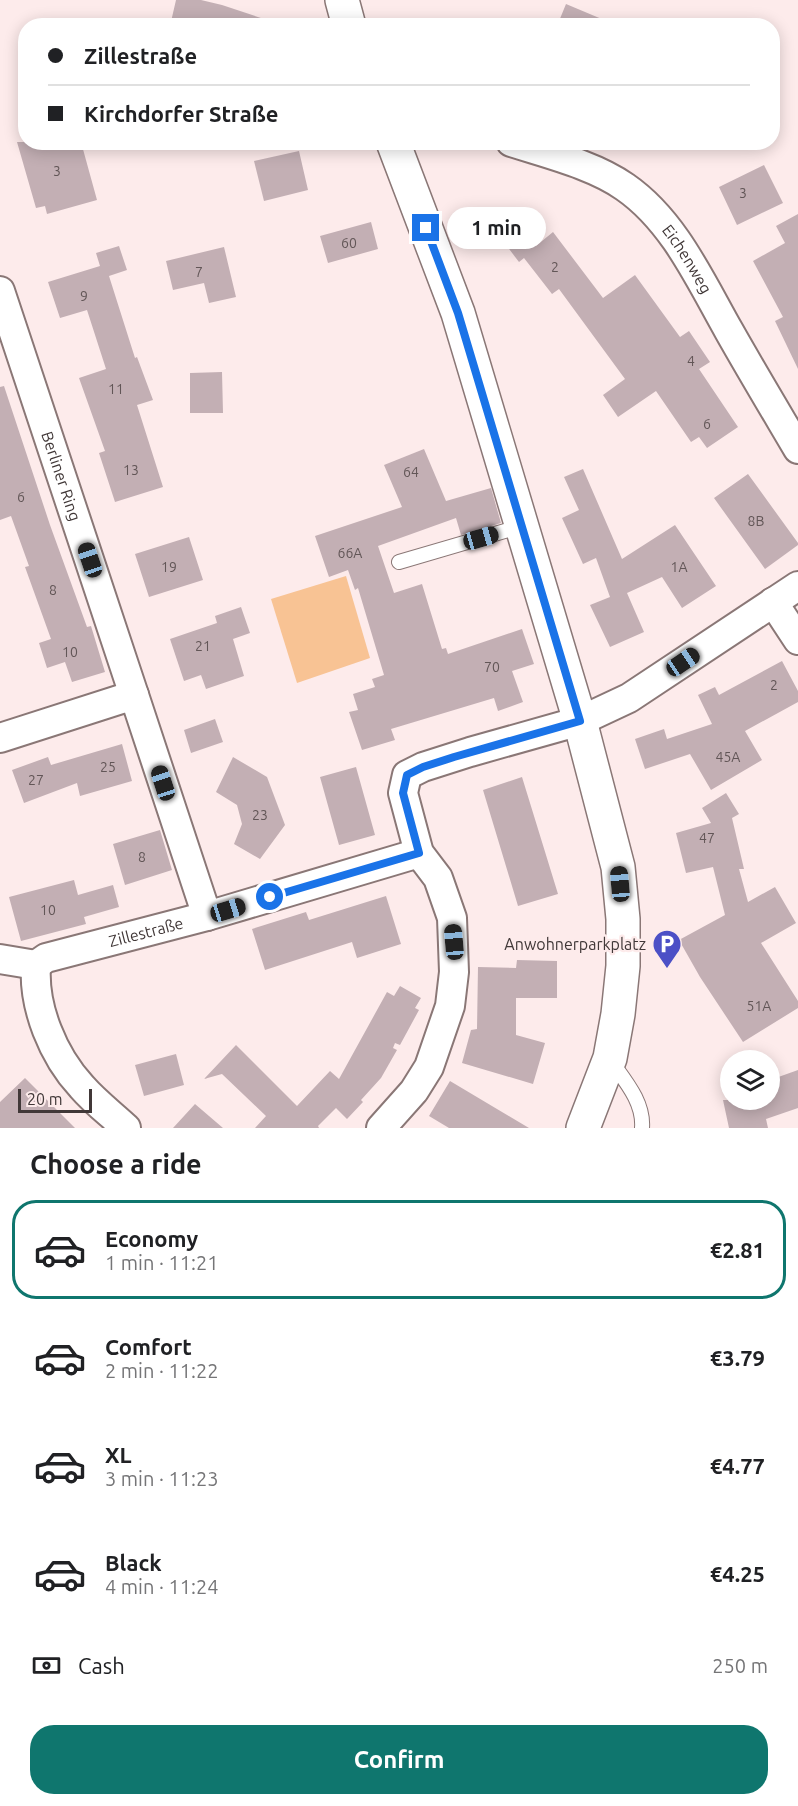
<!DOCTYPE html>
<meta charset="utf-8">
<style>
:root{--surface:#fff;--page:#f6f6f6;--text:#202124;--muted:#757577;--line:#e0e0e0;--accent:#0f766e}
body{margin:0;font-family:Ubuntu,sans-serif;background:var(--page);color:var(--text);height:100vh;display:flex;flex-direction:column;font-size:22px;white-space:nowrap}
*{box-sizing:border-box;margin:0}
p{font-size:20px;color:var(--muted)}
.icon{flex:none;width:33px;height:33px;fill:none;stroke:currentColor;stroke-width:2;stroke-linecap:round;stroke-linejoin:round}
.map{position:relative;height:1128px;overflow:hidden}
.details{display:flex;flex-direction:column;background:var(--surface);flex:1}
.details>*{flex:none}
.hud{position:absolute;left:18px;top:18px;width:762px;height:132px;border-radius:24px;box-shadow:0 3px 15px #0003;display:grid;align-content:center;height:132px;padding:0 30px;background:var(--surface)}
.tools{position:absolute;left:720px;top:1050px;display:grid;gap:12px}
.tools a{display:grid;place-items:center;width:60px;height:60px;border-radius:50%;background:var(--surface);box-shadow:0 3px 15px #0003;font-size:30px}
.scale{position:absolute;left:18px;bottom:15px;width:74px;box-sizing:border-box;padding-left:6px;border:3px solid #413838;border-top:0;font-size:16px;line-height:21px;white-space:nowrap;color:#413838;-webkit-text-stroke:4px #fdebeb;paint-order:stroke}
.end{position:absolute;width:27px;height:27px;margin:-14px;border:8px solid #1a73e8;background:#fff;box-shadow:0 0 0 3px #fff}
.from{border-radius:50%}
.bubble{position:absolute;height:42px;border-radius:21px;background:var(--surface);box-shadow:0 3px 15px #0003;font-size:20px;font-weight:700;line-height:42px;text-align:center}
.car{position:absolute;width:18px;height:36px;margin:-18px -9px;border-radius:8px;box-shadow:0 0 4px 2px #0007;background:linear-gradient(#222 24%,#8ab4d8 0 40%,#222 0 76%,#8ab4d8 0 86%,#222 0)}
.hud b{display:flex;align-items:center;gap:21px;height:57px;font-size:22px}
.hud b+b{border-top:2px solid var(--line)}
.hud i{width:15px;height:15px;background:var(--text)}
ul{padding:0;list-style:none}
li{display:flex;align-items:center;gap:18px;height:99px;margin:0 12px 9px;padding:0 18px;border:3px solid transparent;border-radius:24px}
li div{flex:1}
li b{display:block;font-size:22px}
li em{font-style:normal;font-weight:700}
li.current{border-color:var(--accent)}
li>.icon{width:54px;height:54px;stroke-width:1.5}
h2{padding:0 30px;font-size:27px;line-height:72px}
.pay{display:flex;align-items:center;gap:15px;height:66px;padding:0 30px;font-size:22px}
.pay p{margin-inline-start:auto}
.action{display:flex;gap:12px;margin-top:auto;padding:12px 30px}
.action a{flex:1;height:69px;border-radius:24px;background:var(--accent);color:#fff;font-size:24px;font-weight:700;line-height:69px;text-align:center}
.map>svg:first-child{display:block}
.green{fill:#f8c394}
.building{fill:#c3afb4}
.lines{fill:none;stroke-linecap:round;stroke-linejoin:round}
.service-casing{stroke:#8a7776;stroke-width:16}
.minor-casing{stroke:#8a7776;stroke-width:32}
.tertiary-casing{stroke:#8a7776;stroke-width:36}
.service{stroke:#fff;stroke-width:14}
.minor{stroke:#fff;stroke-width:28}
.tertiary{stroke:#fff;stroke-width:33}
.route{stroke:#1a73e8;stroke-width:8}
.labels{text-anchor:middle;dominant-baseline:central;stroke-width:4.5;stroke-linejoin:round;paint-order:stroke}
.number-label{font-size:14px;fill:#625657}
.street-label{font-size:16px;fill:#413838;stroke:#fdebeb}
.poi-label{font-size:16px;fill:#413838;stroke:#fdebeb;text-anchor:end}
</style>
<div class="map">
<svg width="798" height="1128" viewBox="0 0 798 1128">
<rect width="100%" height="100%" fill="#fdebeb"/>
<path class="green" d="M346 576 370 658 297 683 271 599Z"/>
<path class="building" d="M176 0H201L222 5 273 22 272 26H170Z
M566 4 616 25V26H557Z
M17 142H81L97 200 47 214 45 206 36 208Z
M299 151 308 190 264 201 254 161Z
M764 165 783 203 737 225 719 187Z
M798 214V369L775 321 783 317 753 261 785 243 776 226Z
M371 222 378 249 328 263 320 236Z
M524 231 536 246 553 232 603 298 635 275 680 337 689 331 710 362 699 369 738 427 707 448 699 437 691 442 656 391 618 417 603 395 625 379 559 289 552 294 524 258 519 262 506 245Z
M119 246 127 270 109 276 135 358 137 357 153 400 137 405 163 487 115 502 99 453 105 451 79 378 106 369 87 310 60 318 48 282 100 266 96 253Z
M224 247 236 297 209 303 204 283 173 290 166 261Z
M222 372 223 413H190V373Z
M4 386 50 525 87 627 91 626 105 672 72 682 65 662 47 668 39 643 51 639 25 567 29 566 11 516 0 520V387Z
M424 449 446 501 491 488 501 523 461 535 456 518 378 546 394 593 422 584 442 649 446 648 448 654 522 629 534 664 512 671 523 702 498 711 494 698 391 729 395 740 362 750 349 712 358 710 353 694 375 687 372 679 384 675 358 588 355 590 348 570 329 577 315 536 402 507 384 465Z
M583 469 622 559 675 525 716 586 682 608 662 577 627 593 644 632 610 647 590 605 610 597 596 558 583 564 562 518 579 510 564 477Z
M748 474 798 543V545L765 569 714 498Z
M189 537 203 580 149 597 135 554Z
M241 607 250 633 233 639 244 676 206 689 201 675 184 681 170 639 217 623 215 616Z
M782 661 798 691V702L745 731 762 760 711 790 690 754 645 769 635 739 664 729 667 739 712 724 698 695 715 687 719 695Z
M215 719 223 742 191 753 184 730Z
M122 744 132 781 80 796 77 783 24 803 12 770 48 757 51 765Z
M233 757 267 777 285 825 260 859 234 844 242 824 237 805 216 792Z
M356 767 375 835 339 845 320 777Z
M522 777 558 894 518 906 483 790Z
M726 793 739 814 732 818 744 869H739L748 902 775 887 796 923 761 943 798 1001V1008L743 1042 700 977 679 940 725 915 713 867 686 873 676 833 711 823 702 808Z
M160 830 172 870 125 885 113 844Z
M74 880 78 895 113 885 119 907 84 917 86 924 21 941 9 897Z
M386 896 401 944 357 958 352 942 265 970 252 929 306 912 309 920Z
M517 960 557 961V998H516V1035L545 1043 533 1084 462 1063 471 1030 477 1029 478 967 516 968Z
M400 986 421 998 415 1008 419 1010 400 1045 395 1043 393 1048 397 1050 381 1078 361 1100 363 1102 347 1119 336 1108 318 1126 319 1128H255L266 1116 222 1074 204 1079 236 1045 297 1106 330 1071 339 1079 387 992 394 996Z
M176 1054 184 1085 144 1096 135 1065Z
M798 1070V1108L766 1119 768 1128H729L723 1100H770V1080Z
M25 1078 75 1128H0V1102Z
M450 1081 529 1128H449L429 1116Z
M195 1104 223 1128H173Z"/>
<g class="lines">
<g class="service-casing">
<path id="service" d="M399 562 522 526
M611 1061C625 1081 644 1102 642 1128"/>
</g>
<g class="minor-casing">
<g id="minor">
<path id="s1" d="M511 142C548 154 594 165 625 187 674 221 700 280 729 331 751 370 775 410 798 449"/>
<path id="s2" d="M0 291 134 695"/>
<path d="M773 602 798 640"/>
<path d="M0 738 134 695 207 916"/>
<path id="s3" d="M0 959 36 965 46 958 207 916 419 853"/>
<path d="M36 965C33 1007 53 1056 82 1087 95 1102 111 1114 126 1128"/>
<path d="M381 1128 414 1091 429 1067 450 1006 454 972 452 918 438 878 419 853 403 793 407 775 423 767 470 752 580 721 629 698 798 586"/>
</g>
</g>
<g class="tertiary-casing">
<path id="tertiary" d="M342 0 349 26
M393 142 458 313 580 721 618 867 623 919V966L618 1014 610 1058 583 1128"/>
</g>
<use href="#service" class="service"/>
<use href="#minor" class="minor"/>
<use href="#tertiary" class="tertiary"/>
</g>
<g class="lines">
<path class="route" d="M270 897 419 853 403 793 407 775 423 767 454 757 580 721 458 313 426 228"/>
</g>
<defs>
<g id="parking-pin" transform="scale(1.5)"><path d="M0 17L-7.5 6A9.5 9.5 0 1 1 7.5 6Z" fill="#4c50c6" stroke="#fdebeb"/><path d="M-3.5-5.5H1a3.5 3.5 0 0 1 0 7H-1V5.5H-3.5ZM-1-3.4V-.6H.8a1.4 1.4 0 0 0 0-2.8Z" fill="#fff"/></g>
</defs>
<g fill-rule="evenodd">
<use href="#parking-pin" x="667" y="944"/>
</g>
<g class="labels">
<g class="number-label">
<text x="57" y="171">3</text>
<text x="743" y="193">3</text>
<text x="349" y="243">60</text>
<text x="555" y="267">2</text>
<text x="199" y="272">7</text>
<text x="84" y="296">9</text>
<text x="691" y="361">4</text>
<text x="116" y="389">11</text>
<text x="707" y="424">6</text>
<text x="131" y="470">13</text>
<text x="411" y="472">64</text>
<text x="21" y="497">6</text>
<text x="756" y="521">8B</text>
<text x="350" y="553">66A</text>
<text x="169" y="567">19</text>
<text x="679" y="567">1A</text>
<text x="53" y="590">8</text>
<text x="203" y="646">21</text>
<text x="70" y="652">10</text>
<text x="492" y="667">70</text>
<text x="774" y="685">2</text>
<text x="728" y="757">45A</text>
<text x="108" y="767">25</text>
<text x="36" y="780">27</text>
<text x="260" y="815">23</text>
<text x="707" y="838">47</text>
<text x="142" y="857">8</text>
<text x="48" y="910">10</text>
<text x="759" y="1006">51A</text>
</g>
<g class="street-label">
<text stroke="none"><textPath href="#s1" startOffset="219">Eichenweg</textPath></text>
<text stroke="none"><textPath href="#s2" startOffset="195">Berliner Ring</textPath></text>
<text stroke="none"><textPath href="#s3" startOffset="152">Zillestraße</textPath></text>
</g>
<g class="poi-label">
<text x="646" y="944">Anwohnerparkplatz</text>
</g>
</g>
</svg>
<div class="tools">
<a><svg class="icon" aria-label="layers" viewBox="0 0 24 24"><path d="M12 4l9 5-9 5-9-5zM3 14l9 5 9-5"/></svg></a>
</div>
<div class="scale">20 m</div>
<i class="end from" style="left:270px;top:897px"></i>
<i class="end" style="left:426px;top:228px"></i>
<div class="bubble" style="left:447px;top:207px;width:99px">1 min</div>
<i class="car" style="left:481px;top:538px;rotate:74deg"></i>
<i class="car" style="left:90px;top:560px;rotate:341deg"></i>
<i class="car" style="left:683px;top:662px;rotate:56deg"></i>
<i class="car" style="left:163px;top:783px;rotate:342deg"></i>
<i class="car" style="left:620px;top:884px;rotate:355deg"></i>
<i class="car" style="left:228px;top:910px;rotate:73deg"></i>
<i class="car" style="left:454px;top:942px;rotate:355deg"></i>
<div class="hud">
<b><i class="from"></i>Zillestraße</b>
<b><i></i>Kirchdorfer Straße</b>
</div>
</div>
<section class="details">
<h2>Choose a ride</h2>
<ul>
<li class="current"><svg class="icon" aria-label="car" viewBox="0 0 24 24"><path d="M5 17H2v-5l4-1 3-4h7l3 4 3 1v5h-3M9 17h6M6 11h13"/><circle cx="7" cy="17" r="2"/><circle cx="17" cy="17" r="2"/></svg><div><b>Economy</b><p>1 min · 11:21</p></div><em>€2.81</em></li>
<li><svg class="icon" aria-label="car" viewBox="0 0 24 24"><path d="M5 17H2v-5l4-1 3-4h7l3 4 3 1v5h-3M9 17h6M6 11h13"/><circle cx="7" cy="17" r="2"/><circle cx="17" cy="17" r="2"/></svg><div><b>Comfort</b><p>2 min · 11:22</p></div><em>€3.79</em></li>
<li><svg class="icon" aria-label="car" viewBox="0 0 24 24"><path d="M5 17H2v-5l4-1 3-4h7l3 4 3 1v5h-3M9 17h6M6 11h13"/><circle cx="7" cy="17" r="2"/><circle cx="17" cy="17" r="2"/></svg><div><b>XL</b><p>3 min · 11:23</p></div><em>€4.77</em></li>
<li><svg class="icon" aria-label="car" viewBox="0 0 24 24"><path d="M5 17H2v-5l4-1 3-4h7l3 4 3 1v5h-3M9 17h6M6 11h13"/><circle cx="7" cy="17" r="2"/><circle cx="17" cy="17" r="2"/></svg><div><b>Black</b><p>4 min · 11:24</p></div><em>€4.25</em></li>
</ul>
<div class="pay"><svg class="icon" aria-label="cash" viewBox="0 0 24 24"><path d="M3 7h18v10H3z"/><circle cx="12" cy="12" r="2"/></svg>Cash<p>250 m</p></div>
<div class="action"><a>Confirm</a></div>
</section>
